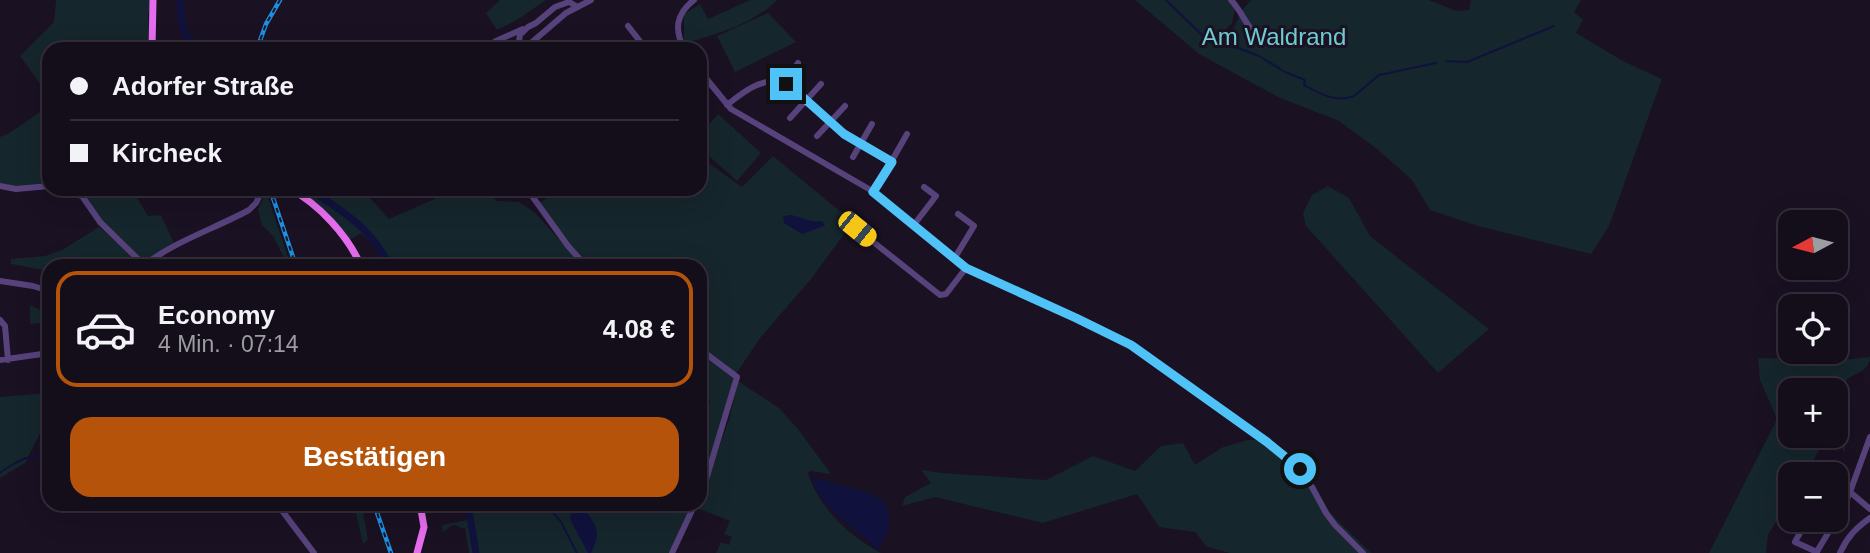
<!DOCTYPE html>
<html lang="de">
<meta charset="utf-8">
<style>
:root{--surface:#140d1a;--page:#211b27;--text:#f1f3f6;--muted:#9d9ca2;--line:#332d39;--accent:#b45309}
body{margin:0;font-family:Helvetica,sans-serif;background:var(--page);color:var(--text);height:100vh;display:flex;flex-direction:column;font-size:26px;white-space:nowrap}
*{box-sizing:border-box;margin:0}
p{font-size:23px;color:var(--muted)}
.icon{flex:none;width:38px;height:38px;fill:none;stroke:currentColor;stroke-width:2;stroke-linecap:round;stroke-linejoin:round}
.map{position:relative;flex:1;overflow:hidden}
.panel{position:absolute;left:42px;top:259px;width:665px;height:252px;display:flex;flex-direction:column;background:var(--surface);border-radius:21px;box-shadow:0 7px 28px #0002,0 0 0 2px var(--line)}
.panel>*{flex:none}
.top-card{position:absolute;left:42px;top:42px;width:665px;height:154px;border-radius:21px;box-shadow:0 7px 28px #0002,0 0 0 2px var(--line);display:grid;align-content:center;height:154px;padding:0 28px;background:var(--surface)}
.needle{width:46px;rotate:263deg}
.controls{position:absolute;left:1778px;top:210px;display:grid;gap:14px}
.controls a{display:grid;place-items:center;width:70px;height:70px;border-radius:14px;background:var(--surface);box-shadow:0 7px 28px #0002,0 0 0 2px var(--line);font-size:35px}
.end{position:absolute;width:32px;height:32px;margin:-16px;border:9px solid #4fc3f7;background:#111;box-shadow:0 0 0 4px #111}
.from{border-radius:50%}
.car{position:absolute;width:21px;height:42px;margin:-21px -10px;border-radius:9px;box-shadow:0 0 5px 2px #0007;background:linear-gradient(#f5c518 24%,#345 0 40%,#f5c518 0 76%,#345 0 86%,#f5c518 0)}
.top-card b{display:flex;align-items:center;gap:24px;height:66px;font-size:26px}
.top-card b+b{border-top:2px solid var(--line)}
.top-card i{width:18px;height:18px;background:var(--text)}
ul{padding:12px 0 0;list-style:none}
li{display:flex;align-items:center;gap:21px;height:116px;margin:0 14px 10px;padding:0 14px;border:4px solid var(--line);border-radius:21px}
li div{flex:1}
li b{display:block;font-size:26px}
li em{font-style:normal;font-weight:600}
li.on{border-color:var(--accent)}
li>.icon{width:63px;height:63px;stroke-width:1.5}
.cta{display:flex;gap:14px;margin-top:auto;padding:14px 28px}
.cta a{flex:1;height:80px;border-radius:21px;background:var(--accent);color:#fff;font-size:28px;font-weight:600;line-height:80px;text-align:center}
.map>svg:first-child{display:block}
.green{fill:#15262c;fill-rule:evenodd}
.water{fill:#10123d}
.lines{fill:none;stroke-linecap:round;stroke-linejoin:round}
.stream{stroke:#10123d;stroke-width:2}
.river{stroke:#10123d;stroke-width:7}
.minor{stroke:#57427c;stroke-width:6}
.major{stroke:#e56ded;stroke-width:7}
.rail-casing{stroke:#1c90e2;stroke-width:4.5}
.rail{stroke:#1a1123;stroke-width:2;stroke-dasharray:5;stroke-linecap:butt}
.route{stroke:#4fc3f7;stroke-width:9}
.labels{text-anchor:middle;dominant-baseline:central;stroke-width:6;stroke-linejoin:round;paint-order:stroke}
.park-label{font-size:24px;fill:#6dcbd1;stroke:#1a1123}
</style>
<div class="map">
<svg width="1870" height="553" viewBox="0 0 1870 553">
<rect width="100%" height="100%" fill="#1a1123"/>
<path class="green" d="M56 0H152L148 14 149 49H133V47L130 49H49V185L45 183 15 187 0 185V137L8 134 40 112 41 85 20 56 54 22Z
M500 0H546L517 20 497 30 486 13Z
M750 0H777C757 22 714 36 684 43V14L700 4 708 19Z
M1135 0H1227L1235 8 1232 23 1214 42 1224 48 1243 9 1251 0H1429L1456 11 1469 10 1471 0H1581L1574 12 1583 20 1576 33 1623 61 1662 79 1609 226 1591 254 1478 226 1430 210 1412 180 1377 149 1339 121 1278 97 1199 54Z
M768 13 796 42 735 72 717 36Z
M718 114 761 153 737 181 700 148V135Z
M773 156 853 222 811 279 760 338 736 374 700 350V266H587L538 204 560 189H700V157L742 187Z
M1328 186 1349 198 1370 236 1489 329 1438 373 1306 226 1303 213 1312 195Z
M62 189H138L136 196 148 216 161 215 174 243 148 259H140L100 221 83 196Z
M341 189H362L389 219 457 189H489L496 201 519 202 534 212 583 266H385L376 248 361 233 349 240 310 198 315 191 321 194 334 195Z
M266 191 291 266H288L273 236 262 225 258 210Z
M99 227 123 248 139 266H49V271L11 264V259L45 256 62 250Z
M30 305 49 315V322L30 324Z
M700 354 705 355 735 378 700 495V448L710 401 700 393Z
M1870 357C1870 370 1857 373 1847 379L1845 387V452L1831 439 1821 447 1805 474H1790V498L1768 535 1766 553H1709L1777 419 1760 380 1758 358 1851 359ZM1790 390H1836V436H1790Z
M738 381 779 408 798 429 831 474 811 471 808 473C819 508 849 536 881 553H716L721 542 729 545 732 537 724 534 730 521 697 508 729 420Z
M49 393V415L25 463 0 478V397Z
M1248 440H1260L1274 443 1308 473 1331 514 1371 553H1230L1207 547 1195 532 1159 527 1137 494 1043 523 935 497 902 506 905 497 931 483 921 470 942 473 1046 480 1093 456 1135 471 1161 446 1183 443 1195 465 1223 447Z
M354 504H368L370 509 363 512 368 540 363 544Z
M465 504H697L672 553H469L465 528H461L456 525 451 526 443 532 442 525 468 520Z"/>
<path class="water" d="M788 215C799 215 811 224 821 221L825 224 824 226 802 234 784 223 783 217Z
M812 477 868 493 885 502C893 521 889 529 880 547L876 549C858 529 832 516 818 493 815 488 814 482 812 477Z
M581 507C588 513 598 525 597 536 596 542 593 548 591 553H588L570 519 571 513Z"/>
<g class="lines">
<path class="stream" d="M1166 0 1205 38 1222 46H1229L1241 49 1259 56 1285 72 1305 80 1304 85C1320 94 1336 103 1354 96L1379 75 1436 63
M1446 61 1467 62 1554 26
M0 473C4 469 20 460 26 458 30 457 35 458 38 456 43 454 46 447 49 442
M546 504 561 522 577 553"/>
<path class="river" d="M180 0C182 21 180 35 198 49
M309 189C318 196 328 201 337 208 360 223 378 242 390 266
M468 504 476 553"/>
<path class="minor" d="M1231 0C1243 13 1247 28 1259 38
M628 26 646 49
M485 49 496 41 523 29
M524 49 566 13 591 0
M525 49 519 41 520 35 528 27 536 23 555 7 569 2 576 6
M684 49C674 29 676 14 694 0
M700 71 731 109 874 192 966 268 1095 326 1131 345 1267 442 1300 469 1306 476 1326 513 1335 525 1363 553
M783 83 798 63
M727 105C742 93 760 78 781 82 797 86 828 123 844 134 859 144 876 152 892 161
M790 118 821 84
M817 136 845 106
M853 157 872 124
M0 186 16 189 49 186
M58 189 82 196 100 222 144 265
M527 189 568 246 586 266
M874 192 907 134
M913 226 936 196 924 187
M848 230 857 229 940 295 946 294 966 268
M954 259 974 226 958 214
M143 266C175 241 214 229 249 210L256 203 263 189
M0 281 33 286 49 291
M0 320 5 326 8 360
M700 351 705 353 737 377 705 483 700 494
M0 360 49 353
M1850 492 1870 509
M277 504 314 553
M1807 520 1795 542 1817 552
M672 553 695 504
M1816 553 1842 510 1850 492 1870 437
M1840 553C1847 537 1856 528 1870 518"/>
<path class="major" d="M152 49 153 0
M290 189C319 204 348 236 361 266
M417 553 424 527 420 504"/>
<g class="rail-casing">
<path id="rail" d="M257 49 266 24 280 0
M270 189 296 266
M374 504 391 553"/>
</g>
<use href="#rail" class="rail"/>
</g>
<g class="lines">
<path class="route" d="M786 84 796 91 844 134 892 162 873 192 966 268 1076 318 1131 345 1267 442 1300 469"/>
</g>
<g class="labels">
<g class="park-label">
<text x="1274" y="36">Am Waldrand</text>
</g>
</g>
</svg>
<div class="controls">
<a><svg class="needle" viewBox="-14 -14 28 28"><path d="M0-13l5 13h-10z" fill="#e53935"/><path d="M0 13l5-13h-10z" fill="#9d9ca2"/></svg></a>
<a><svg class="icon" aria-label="locate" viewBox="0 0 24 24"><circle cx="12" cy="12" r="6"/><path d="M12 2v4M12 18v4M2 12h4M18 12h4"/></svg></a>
<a>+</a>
<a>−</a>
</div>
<i class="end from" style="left:1300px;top:469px"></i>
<i class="end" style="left:786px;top:84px"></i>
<i class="car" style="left:857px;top:229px;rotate:129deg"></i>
<div class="top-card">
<b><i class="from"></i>Adorfer Straße</b>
<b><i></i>Kircheck</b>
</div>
<section class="panel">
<ul>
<li class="on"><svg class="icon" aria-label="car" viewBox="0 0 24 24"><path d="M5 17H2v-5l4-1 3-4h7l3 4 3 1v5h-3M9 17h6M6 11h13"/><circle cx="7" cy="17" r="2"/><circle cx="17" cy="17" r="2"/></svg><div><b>Economy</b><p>4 Min. · 07:14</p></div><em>4.08 €</em></li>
</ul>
<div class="cta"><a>Bestätigen</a></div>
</section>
</div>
